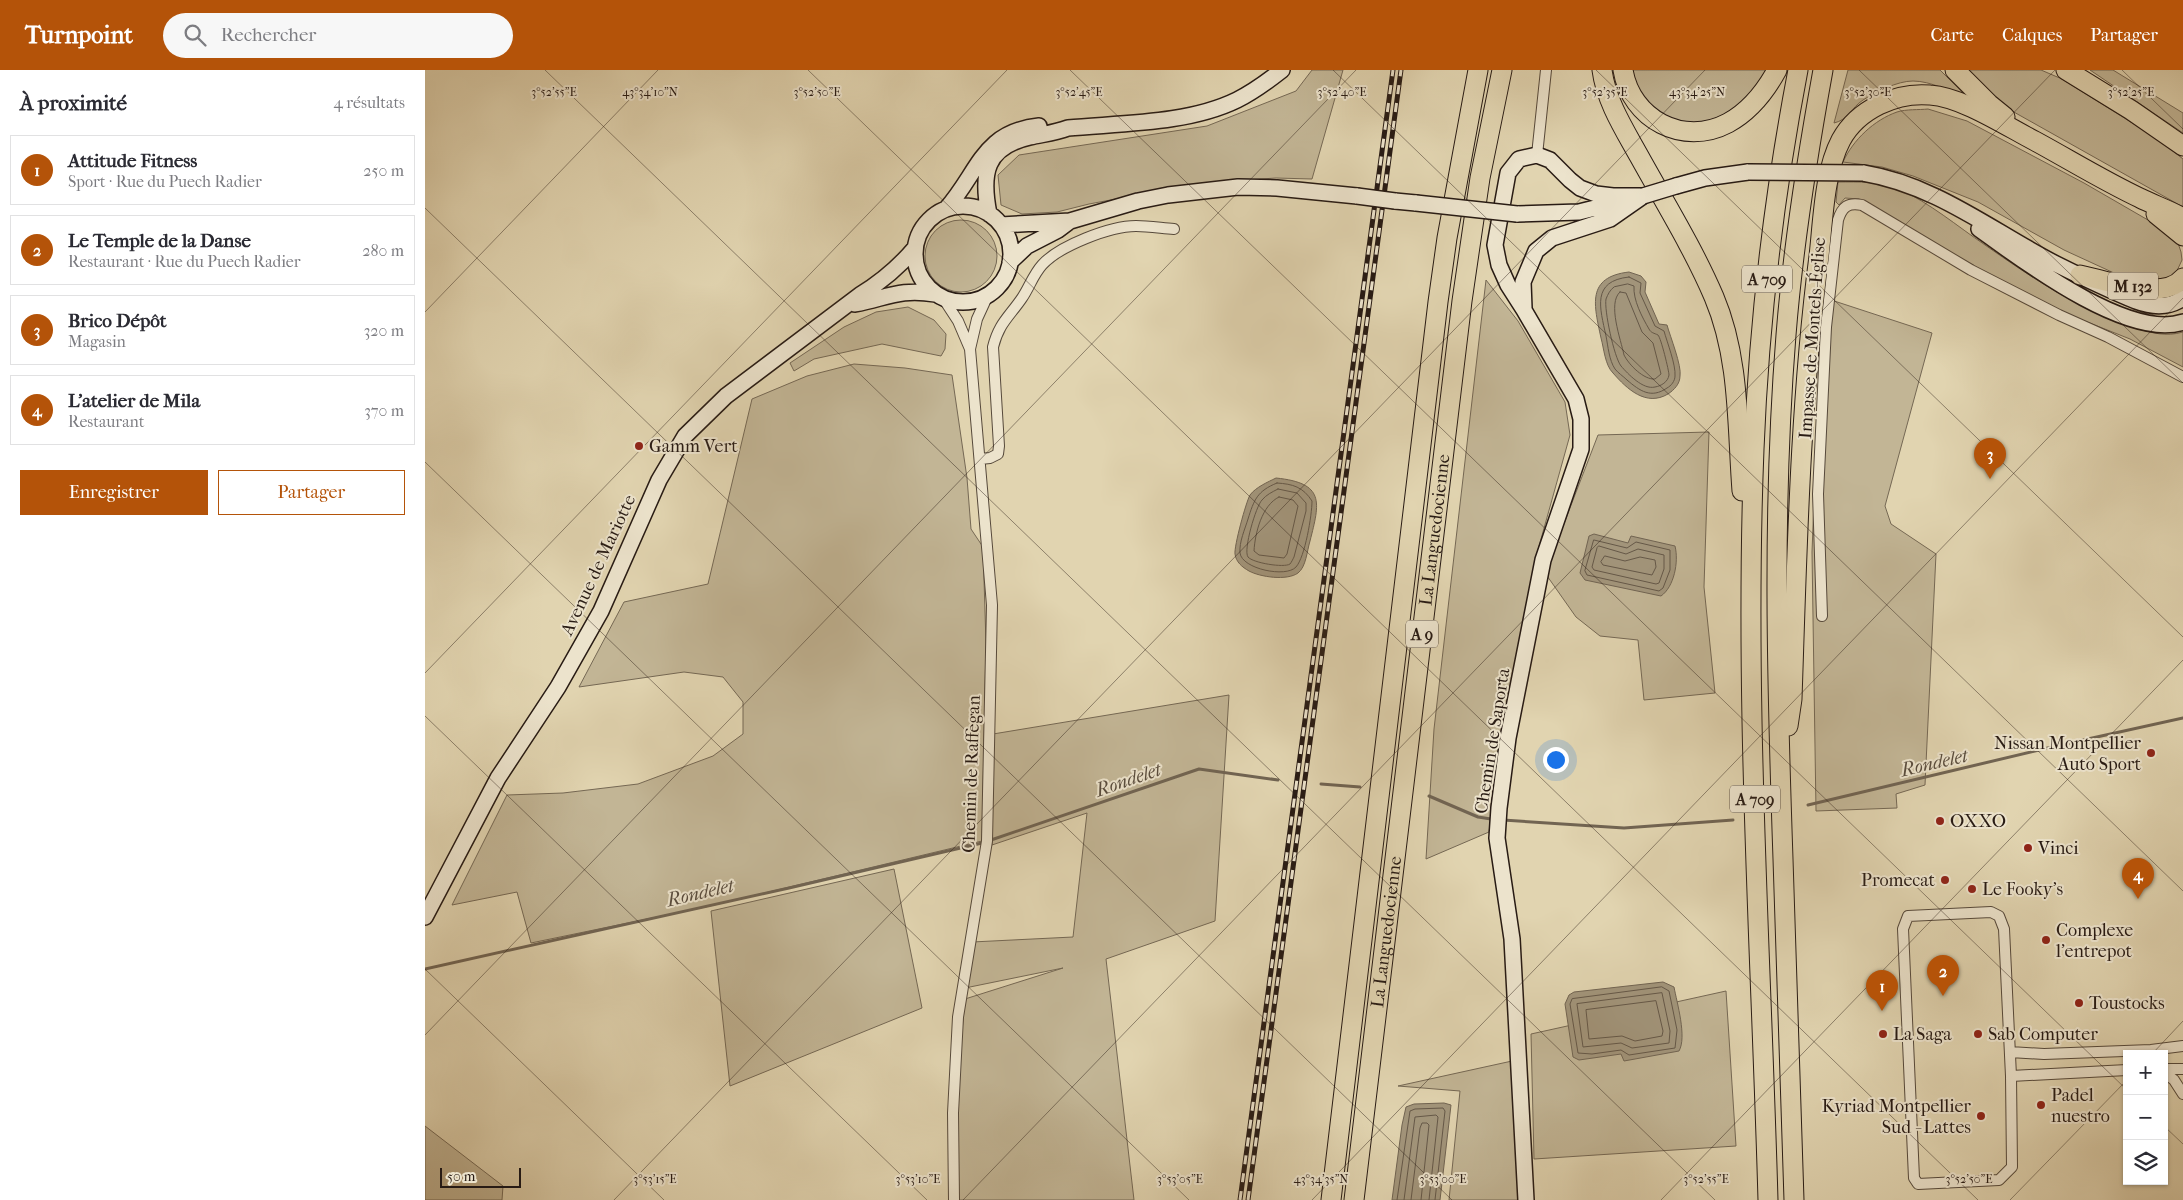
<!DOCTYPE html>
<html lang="fr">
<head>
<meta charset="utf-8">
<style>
	:root { --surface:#fff; --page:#f7f7f7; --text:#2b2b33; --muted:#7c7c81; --line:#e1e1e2; --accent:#b45309 }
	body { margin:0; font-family:"IM FELL French Canon",serif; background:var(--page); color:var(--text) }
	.controls { position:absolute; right:15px; bottom:15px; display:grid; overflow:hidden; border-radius:0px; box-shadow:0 1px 4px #0004 }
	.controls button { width:45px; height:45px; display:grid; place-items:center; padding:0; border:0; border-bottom:1px solid var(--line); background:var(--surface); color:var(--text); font:25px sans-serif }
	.scale { position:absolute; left:15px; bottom:12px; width:81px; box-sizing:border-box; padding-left:5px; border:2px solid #281b14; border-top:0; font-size:14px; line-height:18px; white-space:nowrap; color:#281b14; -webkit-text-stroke:4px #ece3cc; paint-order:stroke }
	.you { position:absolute; left:1130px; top:689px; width:18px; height:18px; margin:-12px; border:4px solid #fff; border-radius:50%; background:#1a73e8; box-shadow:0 0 0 8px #1a73e833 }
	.badge { display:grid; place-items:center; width:32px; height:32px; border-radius:50%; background:var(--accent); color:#fff; font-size:16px; font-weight:700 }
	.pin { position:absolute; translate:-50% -41px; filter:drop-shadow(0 1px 2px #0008) }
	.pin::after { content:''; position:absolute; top:26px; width:18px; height:15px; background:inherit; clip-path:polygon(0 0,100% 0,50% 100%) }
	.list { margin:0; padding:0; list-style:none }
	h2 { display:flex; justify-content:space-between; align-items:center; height:65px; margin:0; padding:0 20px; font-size:21px }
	h2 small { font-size:16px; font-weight:400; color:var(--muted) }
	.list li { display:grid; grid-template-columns:32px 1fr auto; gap:15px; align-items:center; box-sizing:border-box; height:70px; margin:0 10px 10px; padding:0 10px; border:1px solid var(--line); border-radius:0px }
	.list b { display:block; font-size:19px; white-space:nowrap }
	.list p { margin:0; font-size:16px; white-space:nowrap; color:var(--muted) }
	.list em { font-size:16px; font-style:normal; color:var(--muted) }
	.actions { display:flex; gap:10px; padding:15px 20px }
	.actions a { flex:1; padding:11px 0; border:1px solid var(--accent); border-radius:0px; text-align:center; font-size:18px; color:var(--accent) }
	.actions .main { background:var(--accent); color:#fff }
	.icon { flex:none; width:28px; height:28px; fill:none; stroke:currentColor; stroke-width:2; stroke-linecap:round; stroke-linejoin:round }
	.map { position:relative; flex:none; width:1758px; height:1130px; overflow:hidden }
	header { display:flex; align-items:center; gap:30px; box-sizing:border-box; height:70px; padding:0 25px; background:var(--accent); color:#fff }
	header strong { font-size:24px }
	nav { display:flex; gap:28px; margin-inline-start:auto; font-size:18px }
	.search { width:350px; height:45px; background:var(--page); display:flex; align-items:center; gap:12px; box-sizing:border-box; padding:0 18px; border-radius:28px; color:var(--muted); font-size:19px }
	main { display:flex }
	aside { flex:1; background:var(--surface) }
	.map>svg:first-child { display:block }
</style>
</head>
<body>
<header>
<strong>Turnpoint</strong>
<div class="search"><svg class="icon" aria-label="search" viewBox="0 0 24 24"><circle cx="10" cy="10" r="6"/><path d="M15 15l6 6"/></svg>Rechercher</div>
<nav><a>Carte</a><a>Calques</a><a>Partager</a></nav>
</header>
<main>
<aside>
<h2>À proximité<small>4 résultats</small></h2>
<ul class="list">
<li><span class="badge">1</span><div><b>Attitude Fitness</b><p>Sport · Rue du Puech Radier</p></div><em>250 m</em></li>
<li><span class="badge">2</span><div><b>Le Temple de la Danse</b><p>Restaurant · Rue du Puech Radier</p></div><em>280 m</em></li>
<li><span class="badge">3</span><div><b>Brico Dépôt</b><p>Magasin</p></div><em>320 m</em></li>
<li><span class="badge">4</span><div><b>L'atelier de Mila</b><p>Restaurant</p></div><em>370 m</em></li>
</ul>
<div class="actions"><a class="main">Enregistrer</a><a>Partager</a></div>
</aside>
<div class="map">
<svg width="1758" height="1130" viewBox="0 0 1758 1130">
	<rect width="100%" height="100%" fill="#e1d4b0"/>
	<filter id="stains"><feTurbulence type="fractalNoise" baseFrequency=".004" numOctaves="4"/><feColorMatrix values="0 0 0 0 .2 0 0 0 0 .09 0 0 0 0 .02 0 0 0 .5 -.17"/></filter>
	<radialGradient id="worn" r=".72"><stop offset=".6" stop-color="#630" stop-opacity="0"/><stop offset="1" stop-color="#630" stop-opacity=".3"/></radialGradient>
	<!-- green -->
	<path fill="#c2b595" stroke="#756854" d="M887,0h31l-31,109 -36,-1 -74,5 -113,21 -32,8 -35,2 -21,-9 -3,-30 21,-20 188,-29 89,-35z
		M1207,0h134c-16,31 -50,60 -87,51 -4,-1 -11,-2 -15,-4 -4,-2 -8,-7 -11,-11 -11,-9 -18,-22 -21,-36z
		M1423,0h92l28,28c-17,-6 -37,-17 -55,-17 -16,0 -37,11 -50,19 -12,8 -15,20 -29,23z
		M1541,0h75l21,9 96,60 25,20v48l-187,-105z
		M1665,0h23l70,43v20z
		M1503,39l39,12 117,62 83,48 11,12 3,9 1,8 -7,15 -6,4 -21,3 -34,-9 -50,-23 -86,-48 -65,-26 -31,-9 -39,-5c10,-22 31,-42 54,-50 9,-3 22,-2 31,-3z
		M1413,112c20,0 43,-1 61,7 31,14 58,37 86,56 46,32 96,66 150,83 17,5 31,9 48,4v35l-53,-28 -63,-25 -89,-44 -119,-71 -14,-1 -6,7 -3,-3z
		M500 186a36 36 0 1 1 72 0a36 36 0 1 1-72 0Z
		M1061,210l32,41 47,81 5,33 -34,122 -31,155 -16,120 -63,27 8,-130z
		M1397,227l110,36 -47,173 6,18 45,30 -11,231 -29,9 1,14 -81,3 -4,-259z
		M483,237l26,13 12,14 -1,15 -4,7 -59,-12 -68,15 -20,12 -4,-8 54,-36 32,-15z
		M429,294l51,4 47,7 15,103 4,51 12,18 3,97 -4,197 -272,65 -179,37 -14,-51 -65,13 55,-110 56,-2 75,-9 75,-28 30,-22v-32l-20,-25 -39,-5 -105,15 45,-85 84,-18 44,-185 55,-23z
		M1284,362l-5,155 11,106 -71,7 -6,-60 -38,-4 -24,-19 -31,-44 53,-138z
		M804,625l-14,226 -109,38 28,241h-179l-2,-72 12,-129 98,-31 -98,20 7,-46 101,-5 14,-124 -95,32 1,-111z
		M469,799l28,139 -192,78 -19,-175z
		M1301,921l10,155 -202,13 -3,-125z
		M1087,991l8,139h-71l11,-109 -62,-5z
		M0,1056l78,60 -1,14h-77z"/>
	<!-- water -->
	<path fill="#a2957b" stroke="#716452" d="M1204,202l12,4 5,6 -1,10 14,32 8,1c3,11 15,41 13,51 0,8 -6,14 -12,18 -22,13 -41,-5 -55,-21 -8,-8 -9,-24 -12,-35 -7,-33 -15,-61 28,-66z
		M851,408c49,5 44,24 34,63 -3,10 -4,26 -12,32 -11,8 -38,4 -49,-2 -7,-4 -13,-9 -14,-17 -1,-8 11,-52 15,-59 6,-8 18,-13 26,-17z
		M1169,464l34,9 3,-7 44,10c4,16 -1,41 -14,50l-76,-16 -5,-7 9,-37z
		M1238,912l11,5c3,16 13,50 5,64l-55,10 -3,-7 -42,6 -6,-3 -8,-53 4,-9 5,-3z
		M1019,1033l7,2 -11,95h-48l10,-75 4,-18 8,-3z"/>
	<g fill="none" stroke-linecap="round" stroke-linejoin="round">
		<!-- shore -->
		<path stroke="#655848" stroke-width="1" d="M1204,207l12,6 -1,10 15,33 9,5c3,11 12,34 11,45 0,5 -4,10 -8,12 -16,11 -27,3 -40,-8 -4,-4 -9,-7 -12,-11 -6,-9 -7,-23 -9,-33 -6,-28 -15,-55 23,-59z
			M1203,214l6,2c-1,14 8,31 15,43 2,4 5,4 9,6 3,3 11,36 11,40 -1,7 -8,11 -14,12 -12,3 -27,-13 -34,-21 -7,-9 -17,-56 -15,-67 2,-5 4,-9 8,-12z
			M1195,222l6,1 16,39 11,11 8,31 -6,5c-11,1 -26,-14 -31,-24 -3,-15 -17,-52 -4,-63z
			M852,413c16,1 26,4 35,18 0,14 -7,56 -16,66 -10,11 -54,2 -56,-14 -1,-11 5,-24 8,-34 6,-19 9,-28 29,-36z
			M853,419l19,4 9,10v8l-12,46c-1,2 -3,6 -4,7 -6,4 -37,-1 -42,-7 -5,-7 8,-51 14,-57 4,-5 10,-8 16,-11z
			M854,427l14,3 5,6 -11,48 -3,4 -25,-3 -5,-4c1,-18 8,-46 25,-54z
			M1169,470l33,8 9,-6 34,8v20l-7,18 -4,3 -72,-16 -2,-4z
			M1174,476l27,8 12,-5 26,6v14l-5,14 -3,1 -62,-14 -2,-3 5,-19z
			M1180,486l20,5 15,-4 15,3 1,7 -4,8 -49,-10 -2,-3z
			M1237,917l7,4 8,39 -2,18 -46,7 -8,-5 -29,4 -14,-1 -8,-49 2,-5z
			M1237,923l8,38 -1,12 -37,5 -11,-5 -38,4 -6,-43z
			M1231,931l7,30 -1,5 -27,5 -13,-5 -33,3 -3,-29z
			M972,1130l13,-89 5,-2 28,-1 2,3 -10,89
			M979,1130l11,-83 21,-2 2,2 -9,83
			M986,1130l9,-72 2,-5h5l2,2 -8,75"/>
		<!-- stream -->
		<path stroke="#716452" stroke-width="3" d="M896,714l39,3
			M1004,726l49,21 13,2
			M1383,735l248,-59 127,-28
			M1078,750l121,8 109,-8
			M566,770l208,-71 79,11
			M0,899l364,-81 193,-45"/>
		<!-- street casing -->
		<g stroke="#56493b" stroke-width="12">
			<path id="street" d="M1112,85l9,-85
				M518,228l15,23 12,28 22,256 -5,236 -29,176 -5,96 1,87
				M545,279l7,-30 11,-24
				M555,389l10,-1 8,-4 1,-8 -6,-99c6,-24 16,-30 29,-49 7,-10 11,-23 20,-33 17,-19 68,-39 94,-39 12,0 25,2 38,3
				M1397,546l-4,-122 8,-167 12,-107c4,-13 10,-18 24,-15l109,65 88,45 49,22 75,40
				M1566,842l8,4 5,13 7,147 1,91 -13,13 -81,4 -4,-6 -11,-249 5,-13z
				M1585,982l34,2 107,-4 32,-4
				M1739,999h19
				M1739,1002l10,8 9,14
				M1586,1006l116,-6"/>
		</g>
		<!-- secondary casing -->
		<g stroke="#281b14" stroke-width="18">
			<path id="secondary" d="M1438,103c73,12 129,58 193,91 26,13 53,26 80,37 16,6 33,7 47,-3
				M1251,116l29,-8 43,-6
				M970,131l21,2
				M490 184a48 48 0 1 1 96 0a48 48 0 1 1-96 0Z
				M521,139c33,-37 36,-77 93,-83
				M564,144c-8,-40 -4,-67 41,-77 13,-3 25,-4 38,-9 54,-5 120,-4 169,-28 16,-8 31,-19 45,-30
				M1092,144l62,-2 48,-12
				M576,155l69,-4 68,-20 30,-6 70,-8 39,1 80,8
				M1554,159c43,31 150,112 204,93
				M585,192l17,-16 31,-16 12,-9
				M430,234c32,-6 45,-16 80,-10
				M1099,238l-1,-26 13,-31 16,-13 58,-19 33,-23
				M0,847l73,-139 60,-91 43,-76 58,-131 26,-44 41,-40 134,-101c21,-13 38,-27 54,-46
				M1101,1130l-14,-261 -15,-101 2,-30 9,-70 35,-178 38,-111v-30l-5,-20 -52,-89 -16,-25 -9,-20 -4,-20 13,-72 11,-14 18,-4 13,5 20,20 10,8 16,6 17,2h30"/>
		</g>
		<!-- highway casing -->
		<g stroke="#281b14" stroke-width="21">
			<g id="highway">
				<path d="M1177,0c4,31 22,59 37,86 26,47 54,92 75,141 26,61 23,129 28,194"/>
				<path d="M1198,0c8,49 60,77 105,53 22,-12 37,-31 49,-53"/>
				<path d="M1530,0l34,34 16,13"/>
				<path d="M1641,0l65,40 52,36"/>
				<path d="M1731,144l27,22"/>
				<path d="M1655,205c26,5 84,27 103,3"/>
				<path d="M1363,656l4,-27c5,-147 8,-296 27,-443 4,-35 5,-84 22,-116 17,-31 55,-48 89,-45 32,2 76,31 105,46 35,19 69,40 105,57 14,7 29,12 43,20"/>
				<path d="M906,1130l107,-898 9,-64 31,-168"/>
				<path id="s1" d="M929,1130l108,-899 18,-123 22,-108"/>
				<path d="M1343,1130c-7,-250 -24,-501 -14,-751 5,-127 20,-254 44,-379"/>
				<path d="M1369,1130c-4,-114 -7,-228 -11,-341 -6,-175 -11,-350 3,-524 7,-89 21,-177 37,-265"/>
			</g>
		</g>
		<!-- street -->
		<use href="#street" stroke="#ece3cc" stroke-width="10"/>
		<!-- secondary -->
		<use href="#secondary" stroke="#ece3cc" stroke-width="15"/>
		<!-- highway -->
		<use href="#highway" stroke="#e1d4b0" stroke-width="19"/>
		<!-- rail casing -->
		<g stroke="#281b14" stroke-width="5">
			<path id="rail" d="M815,1130l153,-1130
				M823,1130l153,-1130"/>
		</g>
		<!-- rail -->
		<use href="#rail" stroke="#ece3cc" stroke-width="3" stroke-dasharray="9" stroke-linecap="butt"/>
		<!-- secondary-bridge casing -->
		<g stroke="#281b14" stroke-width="18" stroke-linecap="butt">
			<path id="secondary-bridge" d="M1323,102l115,1
				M932,126l38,5
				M1218,126l33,-10
				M991,133l101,11"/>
		</g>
		<!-- secondary-bridge -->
		<use href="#secondary-bridge" stroke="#ece3cc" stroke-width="15"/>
	</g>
	<!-- ticks -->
	<path fill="none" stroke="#281b14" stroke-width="1" stroke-opacity="0.45" d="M120,0l1170,1130M383,0l1170,1130M645,0l1057,1020M908,0l850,821M1171,0l587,567M1434,0l324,313M1697,0l61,59M0,138l1027,992M0,242l233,-242M0,392l764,738M0,603l582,-603M0,646l502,484M0,899l239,231M0,965l931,-965M1727,984l31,-33M1739,1056l19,18M189,1130l1091,-1130M538,1130l1092,-1130M887,1130l871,-902M1236,1130l522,-540M1585,1130l117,-120"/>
	<!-- markers -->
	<g fill="#8f2418" stroke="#ece3cc" stroke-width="2">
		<circle cx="214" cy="376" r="5"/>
		<circle cx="1726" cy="683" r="5"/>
		<circle cx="1515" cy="751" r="5"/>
		<circle cx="1603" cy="778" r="5"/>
		<circle cx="1520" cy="810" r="5"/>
		<circle cx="1547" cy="819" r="5"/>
		<circle cx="1621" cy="870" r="5"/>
		<circle cx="1654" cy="933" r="5"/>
		<circle cx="1458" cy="964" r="5"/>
		<circle cx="1553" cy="964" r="5"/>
		<circle cx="1616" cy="1035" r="5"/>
		<circle cx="1556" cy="1046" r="5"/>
	</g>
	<g text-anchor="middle" stroke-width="4" stroke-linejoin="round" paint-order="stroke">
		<!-- shield labels -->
		<g fill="#ece3cc" stroke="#63574b" stroke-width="1">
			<rect x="1317" y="195.5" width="50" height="27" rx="4"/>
			<rect x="1683" y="202.5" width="50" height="27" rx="4"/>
			<rect x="981" y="550.5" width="32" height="27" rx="4"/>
			<rect x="1305" y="715.5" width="50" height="27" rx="4"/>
		</g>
		<g font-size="16" font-weight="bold" fill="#281b14">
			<text x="1342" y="215">A 709</text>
			<text x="1708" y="222">M 132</text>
			<text x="997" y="570">A 9</text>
			<text x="1330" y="735">A 709</text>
		</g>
		<!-- street labels -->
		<g font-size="18" fill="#281b14" stroke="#ece3cc">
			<text transform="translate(1387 268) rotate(-86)" y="6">Impasse de Montels-Église</text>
			<text dy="6" stroke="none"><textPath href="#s1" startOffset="675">La Languedocienne</textPath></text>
			<text transform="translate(173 495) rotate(-65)" y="6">Avenue de Mariotte</text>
			<text transform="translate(1067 671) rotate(-81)" y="6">Chemin de Saporta</text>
			<text transform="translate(546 704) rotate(-88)" y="6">Chemin de Raffegan</text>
			<text dy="6" stroke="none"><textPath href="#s1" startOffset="270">La Languedocienne</textPath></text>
		</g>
		<!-- poi labels -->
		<g font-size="18" fill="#281b14" stroke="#ece3cc" text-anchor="start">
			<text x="224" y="382">Gamm Vert</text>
			<text x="1716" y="679" text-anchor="end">Nissan Montpellier<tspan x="1716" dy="21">Auto Sport</tspan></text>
			<text x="1525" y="757">OXXO</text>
			<text x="1613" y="784">Vinci</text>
			<text x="1510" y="816" text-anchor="end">Promecat</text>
			<text x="1557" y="825">Le Fooky's</text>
			<text x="1631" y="866">Complexe<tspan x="1631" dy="21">l'entrepot</tspan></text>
			<text x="1664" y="939">Toustocks</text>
			<text x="1468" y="970">La Saga</text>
			<text x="1563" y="970">Sab Computer</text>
			<text x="1626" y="1031">Padel<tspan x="1626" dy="21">nuestro</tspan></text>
			<text x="1546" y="1042" text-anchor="end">Kyriad Montpellier<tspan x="1546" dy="21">Sud - Lattes</tspan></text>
		</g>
		<!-- water labels -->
		<g font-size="19" font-style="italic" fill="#594c3d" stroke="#ece3cc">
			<text transform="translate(1509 692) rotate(-13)" y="7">Rondelet</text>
			<text transform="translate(703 709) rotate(-19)" y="7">Rondelet</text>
			<text transform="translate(275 822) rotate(-13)" y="7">Rondelet</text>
		</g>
	</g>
	<g font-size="12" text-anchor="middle" fill="#281b14" stroke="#ece3cc" stroke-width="4" stroke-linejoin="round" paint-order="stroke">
		<text x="129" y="26">3°52'55"E</text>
		<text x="392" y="26">3°52'50"E</text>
		<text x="654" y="26">3°52'45"E</text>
		<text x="917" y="26">3°52'40"E</text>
		<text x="1180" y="26">3°52'35"E</text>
		<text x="1443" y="26">3°52'30"E</text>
		<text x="1706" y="26">3°52'25"E</text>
		<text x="225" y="26">43°34'10"N</text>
		<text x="1272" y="26">43°34'25"N</text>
		<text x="896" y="1113">43°34'35"N</text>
		<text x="230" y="1113">3°53'15"E</text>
		<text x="493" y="1113">3°53'10"E</text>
		<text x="755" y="1113">3°53'05"E</text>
		<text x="1018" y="1113">3°53'00"E</text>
		<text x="1281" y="1113">3°52'55"E</text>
		<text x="1544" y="1113">3°52'50"E</text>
	</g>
	<rect width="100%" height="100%" filter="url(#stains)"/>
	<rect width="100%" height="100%" fill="url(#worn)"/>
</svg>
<div class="controls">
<button>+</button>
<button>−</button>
<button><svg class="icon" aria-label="layers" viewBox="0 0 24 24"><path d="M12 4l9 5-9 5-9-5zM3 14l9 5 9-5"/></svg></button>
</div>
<div class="scale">50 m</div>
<div class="you"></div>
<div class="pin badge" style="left:1457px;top:941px">1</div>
<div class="pin badge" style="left:1518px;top:926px">2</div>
<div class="pin badge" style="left:1565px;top:409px">3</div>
<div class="pin badge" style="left:1713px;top:829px">4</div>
</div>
</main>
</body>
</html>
